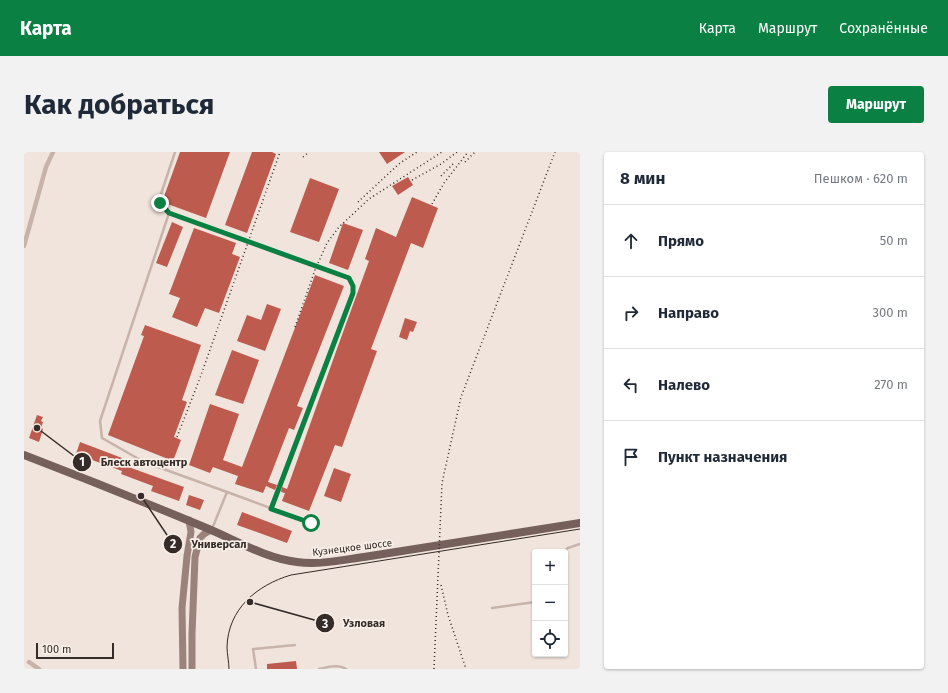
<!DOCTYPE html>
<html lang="ru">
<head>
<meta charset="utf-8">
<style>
	:root { --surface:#fff; --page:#f2f2f3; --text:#1f2937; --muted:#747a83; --line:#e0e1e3; --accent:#0b8043 }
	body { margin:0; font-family:"Fira Sans",sans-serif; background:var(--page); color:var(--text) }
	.controls { position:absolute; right:12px; bottom:12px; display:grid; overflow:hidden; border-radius:4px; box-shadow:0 1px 3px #0004 }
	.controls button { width:36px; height:36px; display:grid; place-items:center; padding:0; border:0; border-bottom:1px solid var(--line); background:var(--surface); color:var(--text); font:20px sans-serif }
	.scale { position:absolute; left:12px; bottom:10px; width:78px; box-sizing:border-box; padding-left:4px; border:2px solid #352b28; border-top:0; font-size:11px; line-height:14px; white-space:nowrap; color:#352b28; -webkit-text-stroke:3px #f8efe8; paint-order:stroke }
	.stop { position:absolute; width:12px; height:12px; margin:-9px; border:3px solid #0b8043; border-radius:50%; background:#fff }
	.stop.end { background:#0b8043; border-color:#fff; box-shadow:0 1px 4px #0008 }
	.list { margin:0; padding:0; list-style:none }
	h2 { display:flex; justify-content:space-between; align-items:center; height:52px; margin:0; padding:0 16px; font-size:17px }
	h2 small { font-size:13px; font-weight:400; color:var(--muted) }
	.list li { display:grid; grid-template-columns:26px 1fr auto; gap:12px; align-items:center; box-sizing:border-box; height:72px; padding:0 16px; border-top:1px solid var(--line) }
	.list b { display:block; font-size:15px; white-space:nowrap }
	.list em { font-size:13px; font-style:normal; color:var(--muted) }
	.icon { flex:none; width:22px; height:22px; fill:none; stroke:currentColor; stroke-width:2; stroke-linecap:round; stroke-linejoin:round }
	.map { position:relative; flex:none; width:556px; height:517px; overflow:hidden; border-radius:4px }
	header { display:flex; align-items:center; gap:24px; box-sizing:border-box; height:56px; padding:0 20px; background:var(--accent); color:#fff }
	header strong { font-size:19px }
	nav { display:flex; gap:22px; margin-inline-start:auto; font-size:14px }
	.intro { display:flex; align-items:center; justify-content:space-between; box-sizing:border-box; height:96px; padding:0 24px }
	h1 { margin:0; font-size:28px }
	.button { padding:10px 18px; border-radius:4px; background:var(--accent); color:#fff; font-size:14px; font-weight:700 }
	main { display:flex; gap:24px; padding:0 24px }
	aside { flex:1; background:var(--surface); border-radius:4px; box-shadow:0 1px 3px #0004 }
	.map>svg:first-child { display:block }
</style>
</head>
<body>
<header>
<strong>Карта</strong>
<nav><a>Карта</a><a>Маршрут</a><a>Сохранённые</a></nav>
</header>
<div class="intro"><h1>Как добраться</h1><a class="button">Маршрут</a></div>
<main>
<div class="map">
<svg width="556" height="517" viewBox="0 0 556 517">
	<rect width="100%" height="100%" fill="#f0e4dc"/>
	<!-- building -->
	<path fill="#bd5b4e" d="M156,0h50l-24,66 -44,-16z
		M228,0h20l4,2 -29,79 -22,-8z
		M355,0h26l-18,12z
		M384,25l5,8 -15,10 -6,-9z
		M286,26l29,11 -20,53 -29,-10z
		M388,45l26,11 -15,40 -12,-5 -40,106 6,2 -35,96 -7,-2 -26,66 -27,-10 3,-8 -4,-1 1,-5 5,2 51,-143 31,-85 -4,-2 11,-31 20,9z
		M148,70l11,5 -16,40 -11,-4z
		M319,71l20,7 -15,40 -19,-7z
		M170,76l42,15 -4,11 8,3 -21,56 -14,-5 -8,19 -25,-10 8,-19 -11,-4z
		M291,123l29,11 -47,120 6,2 -9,22 -5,-2 -21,54 9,3 -2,5 -9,-4 -3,7 -28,-9 3,-8 -25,-9 -3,6 -21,-8 21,-61 29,10 -16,46 19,7z
		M243,152l14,5 -16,42 -28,-10 10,-26 14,5z
		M381,166l12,4 -4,10 -3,-1 -3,9 -8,-3z
		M121,173l56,20 -19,55 5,2 -13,35 7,3 -8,21 -65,-26 36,-99 -3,-1z
		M208,198l27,10 -16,44 -28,-9z
		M13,263l6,2 -2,4 2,1 -2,6 2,1 -4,13 -10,-4z
		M56,290l42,16 -2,6 64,23 -5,14 -28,-10 2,-5 -32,-12 1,-3 -46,-17z
		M310,316l17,6 -10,28 -17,-6z
		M165,343l15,5 -4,10 -14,-5z
		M218,360l50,19 -5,12 -50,-18z
		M272,509l1,8h-30v-5z"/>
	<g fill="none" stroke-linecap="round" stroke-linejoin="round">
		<!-- lane -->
		<path stroke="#c7b3a9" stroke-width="2.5" d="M145,61l-10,-10v-3l16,-48
			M203,340l-83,-30 -42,-24 -2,-17 69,-208 180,65 4,8v7l-82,216
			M188,377l15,-37 84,31
			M539,400l5,-4 12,-4
			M468,456l43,-6
			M232,517l-3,-20 42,-4
			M295,517c8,-2 20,-5 27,0"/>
		<!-- street -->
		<path stroke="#c7b3a9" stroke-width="4.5" d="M0,94l22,-79 7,-15
			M5,510l10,7"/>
		<!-- secondary -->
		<path stroke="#9b827b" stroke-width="7" d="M159,517l-1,-61 5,-52 4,-24 -2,-12
			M168,517v-35l3,-77 5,-19 4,-4 7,-4"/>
		<!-- primary -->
		<path stroke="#76605b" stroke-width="8" d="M0,303c60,23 120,47 180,72 30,12 60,31 93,35 22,3 45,-2 67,-5l216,-34"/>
		<!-- tram -->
		<path stroke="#352b28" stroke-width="1" d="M205,517c0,-7 -2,-15 -2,-22 1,-38 30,-62 64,-72l289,-46"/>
		<!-- rail -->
		<path stroke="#352b28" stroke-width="1.5" stroke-dasharray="1 3" stroke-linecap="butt" d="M279,5l6,-5
			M441,10l10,-10
			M417,24l13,-13
			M388,28l29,-16 16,-12
			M334,50l42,-39 17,-11
			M408,52l12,-21 24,-31
			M271,175l20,-57 12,-27 12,-16 30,-28 73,-47
			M153,285l23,-59 80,-226
			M417,433l7,30 18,54
			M410,517l8,-186 19,-86 94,-245"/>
	</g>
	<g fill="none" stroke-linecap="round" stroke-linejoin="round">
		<!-- route -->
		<path stroke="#0b8043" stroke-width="5" d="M136,51l9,10 180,65 4,8v7l-82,216 40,14"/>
	</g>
	<g text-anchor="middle" stroke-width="3.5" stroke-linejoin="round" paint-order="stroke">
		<!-- street labels -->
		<g font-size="10" fill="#352b28" stroke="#f8efe8">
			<text transform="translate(328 395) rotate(-7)" y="4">Кузнецкое шоссе</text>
		</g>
	</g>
	<!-- callouts -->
	<path fill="none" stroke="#352b28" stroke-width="1.5" d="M13 276L58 310M117 344L149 392M226 450L301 471"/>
	<g fill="#352b28" stroke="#f8efe8" stroke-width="1.5">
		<circle cx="13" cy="276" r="4"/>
		<circle cx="117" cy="344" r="4"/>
		<circle cx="226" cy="450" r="4"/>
		<circle cx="58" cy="310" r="10"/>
		<circle cx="149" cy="392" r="10"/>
		<circle cx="301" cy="471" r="10"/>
	</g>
	<g font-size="12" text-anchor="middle" font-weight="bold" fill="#fff">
		<text x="58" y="314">1</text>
		<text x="149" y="396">2</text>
		<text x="301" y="476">3</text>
	</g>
	<g font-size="11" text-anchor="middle" font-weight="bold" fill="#352b28" stroke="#f8efe8" stroke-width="3.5" stroke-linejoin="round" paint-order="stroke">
		<text x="120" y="314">Блеск автоцентр</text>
		<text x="195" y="396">Универсал</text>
		<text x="340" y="475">Узловая</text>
	</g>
</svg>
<div class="controls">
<button>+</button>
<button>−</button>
<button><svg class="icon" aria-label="locate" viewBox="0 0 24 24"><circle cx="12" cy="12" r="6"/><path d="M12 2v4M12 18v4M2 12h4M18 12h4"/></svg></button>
</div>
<div class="scale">100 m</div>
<div class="stop" style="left:287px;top:371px"></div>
<div class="stop end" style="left:136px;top:51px"></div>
</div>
<aside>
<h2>8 мин<small>Пешком · 620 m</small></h2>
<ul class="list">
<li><svg class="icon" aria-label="ahead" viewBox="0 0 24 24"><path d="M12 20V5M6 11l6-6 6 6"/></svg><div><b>Прямо</b></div><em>50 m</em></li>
<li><svg class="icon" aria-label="right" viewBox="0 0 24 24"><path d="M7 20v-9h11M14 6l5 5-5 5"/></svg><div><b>Направо</b></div><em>300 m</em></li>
<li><svg class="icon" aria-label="left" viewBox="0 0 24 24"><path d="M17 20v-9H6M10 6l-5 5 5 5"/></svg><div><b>Налево</b></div><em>270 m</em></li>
<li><svg class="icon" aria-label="arrive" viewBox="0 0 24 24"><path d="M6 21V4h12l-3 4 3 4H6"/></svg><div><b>Пункт назначения</b></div></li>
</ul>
</aside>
</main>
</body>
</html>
